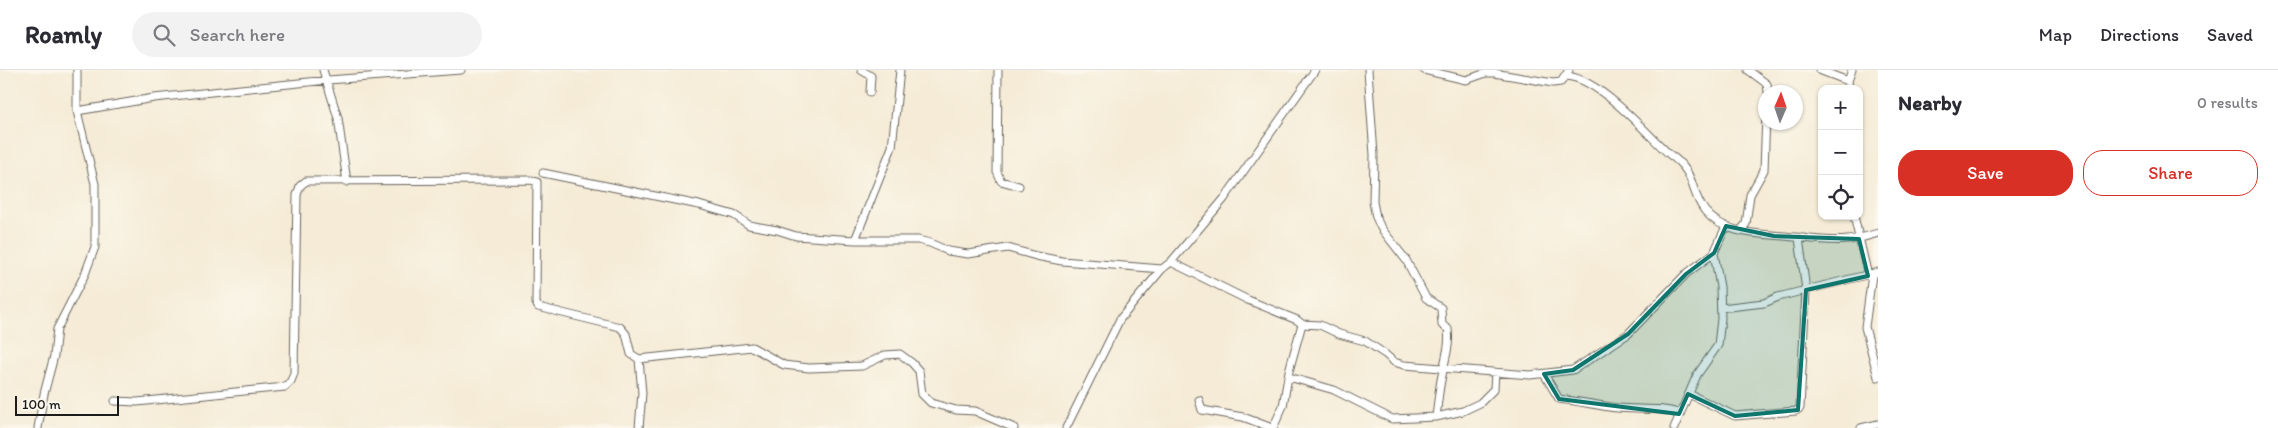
<!DOCTYPE html>
<html lang="en">
<head>
<meta charset="utf-8">
<style>
	:root { --surface:#fff; --page:#f2f2f3; --text:#2b2b33; --muted:#7c7c81; --line:#e1e1e2; --accent:#d93025 }
	body { margin:0; font-family:Itim,sans-serif; background:var(--page); color:var(--text) }
	.controls { position:absolute; right:15px; top:15px; display:grid; overflow:hidden; border-radius:10px; box-shadow:0 1px 4px #0004 }
	.controls button { width:45px; height:45px; display:grid; place-items:center; padding:0; border:0; border-bottom:1px solid var(--line); background:var(--surface); color:var(--text); font:25px sans-serif }
	.compass { position:absolute; left:1758px; top:15px; width:45px; height:45px; border-radius:50%; background:var(--surface); box-shadow:0 1px 4px #0004; rotate:2deg }
	.scale { position:absolute; left:15px; bottom:12px; width:104px; box-sizing:border-box; padding-left:5px; border:2px solid #1c1c1c; border-top:0; font-size:14px; line-height:18px; white-space:nowrap; color:#1c1c1c; -webkit-text-stroke:4px #fbf7ec; paint-order:stroke }
	.list { margin:0; padding:0; list-style:none }
	h2 { display:flex; justify-content:space-between; align-items:center; height:65px; margin:0; padding:0 20px; font-size:21px }
	h2 small { font-size:16px; font-weight:400; color:var(--muted) }
	.actions { display:flex; gap:10px; padding:15px 20px }
	.actions a { flex:1; padding:11px 0; border:1px solid var(--accent); border-radius:20px; text-align:center; font-size:18px; color:var(--accent) }
	.actions .main { background:var(--accent); color:#fff }
	.icon { flex:none; width:28px; height:28px; fill:none; stroke:currentColor; stroke-width:2; stroke-linecap:round; stroke-linejoin:round }
	.map { position:relative; flex:none; width:1878px; height:358px; overflow:hidden }
	header { display:flex; align-items:center; gap:30px; box-sizing:border-box; height:70px; padding:0 25px; background:var(--surface); border-bottom:1px solid var(--line) }
	header strong { font-size:24px }
	nav { display:flex; gap:28px; margin-inline-start:auto; font-size:18px }
	.search { width:350px; height:45px; background:var(--page); display:flex; align-items:center; gap:12px; box-sizing:border-box; padding:0 18px; border-radius:28px; color:var(--muted); font-size:19px }
	main { display:flex }
	aside { flex:1; background:var(--surface) }
	.map>svg:first-child { display:block }
</style>
</head>
<body>
<header>
<strong>Roamly</strong>
<div class="search"><svg class="icon" aria-label="search" viewBox="0 0 24 24"><circle cx="10" cy="10" r="6"/><path d="M15 15l6 6"/></svg>Search here</div>
<nav><a>Map</a><a>Directions</a><a>Saved</a></nav>
</header>
<main>
<div class="map">
<svg width="1878" height="358" viewBox="0 0 1878 358">
	<rect width="100%" height="100%" fill="#fbf7ec"/>
	<filter id="ink" filterUnits="userSpaceOnUse"><feTurbulence type="fractalNoise" baseFrequency=".02" numOctaves="2"/><feDisplacementMap in="SourceGraphic" scale="10" xChannelSelector="R" yChannelSelector="G"/><feConvolveMatrix kernelMatrix="1 2 1 2 8 2 1 2 1" color-interpolation-filters="sRGB"/></filter>
	<filter id="wash" filterUnits="userSpaceOnUse"><feTurbulence type="fractalNoise" baseFrequency=".0096" numOctaves="4" result="noise"/><feDisplacementMap in="SourceGraphic" scale="20" xChannelSelector="R" yChannelSelector="G"/><feGaussianBlur stdDeviation="1.12" result="paint"/><feColorMatrix in="noise" values="0 0 0 0 0 0 0 0 0 0 0 0 0 0 0 0 0 1.4 0 .05"/><feComposite in="paint" operator="in"/></filter>
	<g filter="url(#wash)">
		<rect width="100%" height="100%" fill="#f5ebd6"/>
	</g>
	<g filter="url(#ink)">
		<g fill="none" stroke-linecap="round" stroke-linejoin="round">
			<!-- minor casing -->
			<g stroke="#68645d" stroke-width="9">
				<path id="minor" d="M323,0l15,48 9,64
					M861,0l10,6 -1,16
					M998,0l-1,102 4,9 18,5
					M1368,0l6,85 -1,47 3,15 5,11 25,32 20,38 15,10 1,17 6,4c2,17 -2,25 -5,42 -4,15 -5,31 -7,46
					M1424,0l42,10 20,-7h8l59,10 8,-1 8,-12
					M1748,0l19,14 1,8
					M1819,0l29,11
					M1565,6c33,1 79,55 104,78 29,20 19,35 36,57 21,26 60,22 90,26 17,2 36,5 53,3 11,-1 20,-4 30,-7
					M1849,19l-1,-8 4,-11
					M77,41l77,-13 174,-18 133,-10
					M543,103l156,32 35,10 15,10 28,5 19,6 59,4h63l12,3 18,8 20,3 40,-6 28,8 26,5 100,8
					M1854,146l14,60
					M1740,161l6,-7 4,-29 14,-25 2,-55
					M855,170l37,-93 8,-77
					M1171,192l77,38 49,20 5,4 18,1 19,9 26,7 20,13 9,8 10,3 126,10 43,-5 55,-36 58,-60 28,-21 12,-27
					M1872,205l-7,52 13,50
					M1721,238l43,-5 14,-6 100,-25
					M639,289l3,34 -3,35
					M1544,304l15,25c20,2 39,7 59,9 17,2 49,-1 61,6
					M1289,307l45,13 58,29 44,-2 27,-6 17,-8 14,-14 1,-17
					M1689,324l46,22 61,-5 4,-3 6,-118 -7,-52
					M1199,330l3,10 41,7 29,11
					M115,331l22,1 148,-15 6,-6 3,-8 3,-178 3,-9 6,-5 225,-1 6,2 -1,121 2,4 82,20 6,7 5,20 8,5 113,-12 32,18 25,3 53,-2 23,-11 15,-1 12,9 7,8 3,23 9,9 25,7 19,1 39,17
					M38,358l6,-34 10,-38 3,-27 28,-55 10,-27v-63l-18,-73v-41
					M1066,358l54,-109 42,-50 9,-7 53,-63 91,-129
					M1273,358l10,-22 6,-35 13,-47
					M1674,358l23,-53 21,-30 3,-26 -1,-32 -6,-34
					M1861,358l17,-4"/>
			</g>
			<!-- minor -->
			<use href="#minor" stroke="#fff" stroke-width="7"/>
		</g>
	</g>
	<!-- marked area -->
	<path fill="#0f766e" fill-opacity="0.2" stroke="#0f766e" stroke-width="4" stroke-linejoin="round" d="M1726,156l48,10 85,3 9,37 -62,14 -8,120 -63,6 -47,-22 -9,20 -120,-15 -15,-25 29,-4 55,-36 58,-60 28,-21z"/>
</svg>
<div class="controls">
<button>+</button>
<button>−</button>
<button><svg class="icon" aria-label="locate" viewBox="0 0 24 24"><circle cx="12" cy="12" r="6"/><path d="M12 2v4M12 18v4M2 12h4M18 12h4"/></svg></button>
</div>
<svg class="compass" viewBox="-18 -18 36 36"><path d="M0-13l5 13h-10z" fill="#e53935"/><path d="M0 13l5-13h-10z" fill="#7c7c81"/></svg>
<div class="scale">100 m</div>
</div>
<aside>
<h2>Nearby<small>0 results</small></h2>
<ul class="list">
</ul>
<div class="actions"><a class="main">Save</a><a>Share</a></div>
</aside>
</main>
</body>
</html>
